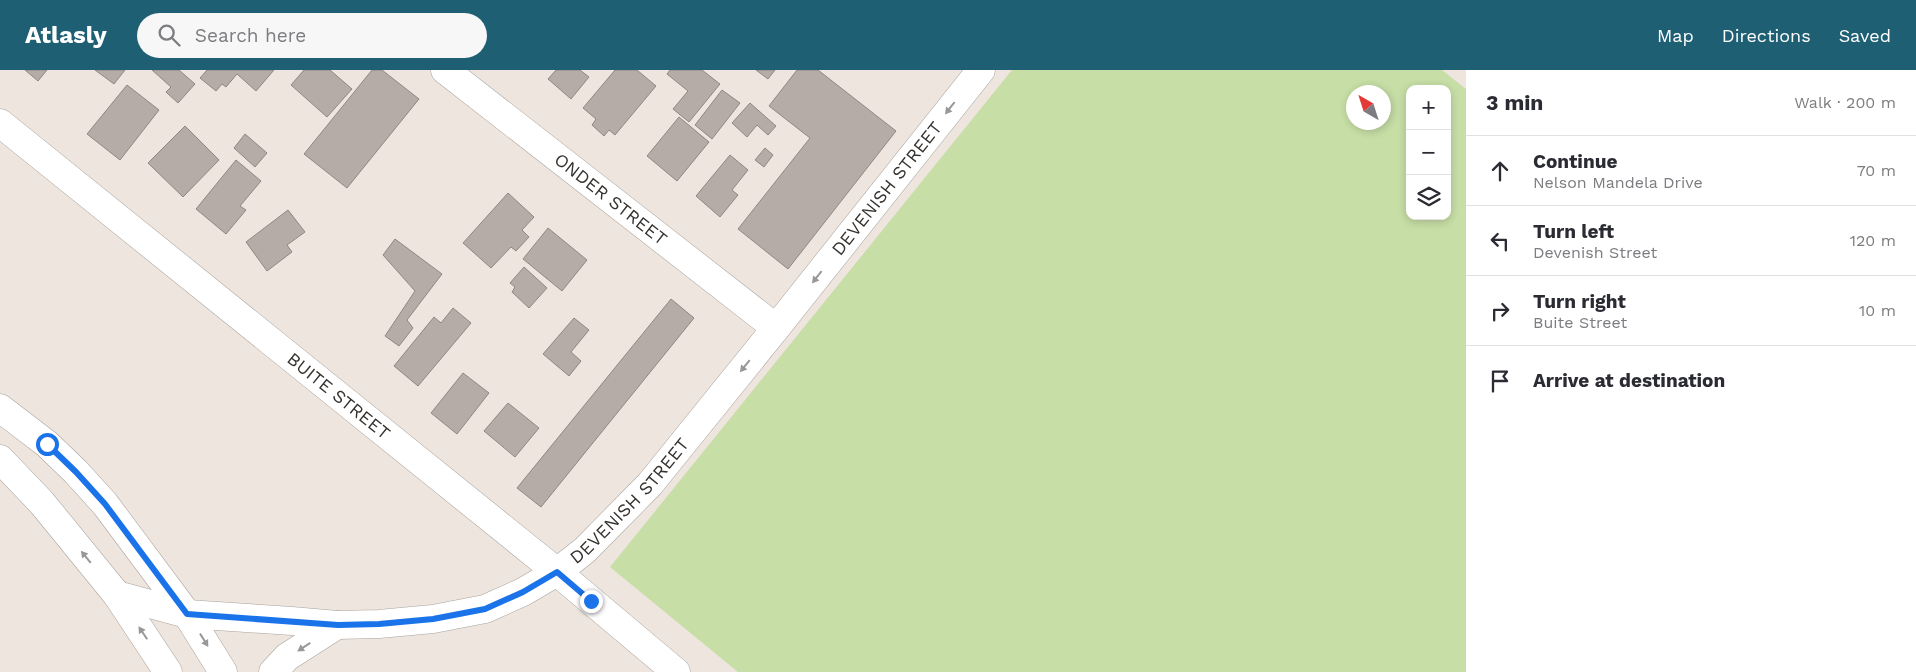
<!DOCTYPE html>
<html lang="en">
<head>
<meta charset="utf-8">
<style>
	:root { --surface:#fff; --page:#f7f7f7; --text:#2b2b33; --muted:#7c7c81; --line:#e1e1e2; --accent:#1e5f74 }
	body { margin:0; font-family:"Work Sans",sans-serif; background:var(--page); color:var(--text) }
	.controls { position:absolute; right:15px; top:15px; display:grid; overflow:hidden; border-radius:10px; box-shadow:0 2px 8px #0003 }
	.controls button { width:45px; height:45px; display:grid; place-items:center; padding:0; border:0; border-bottom:1px solid var(--line); background:var(--surface); color:var(--text); font:25px sans-serif }
	.compass { position:absolute; left:1346px; top:15px; width:45px; height:45px; border-radius:50%; background:var(--surface); box-shadow:0 2px 8px #0003; rotate:321deg }
	.stop { position:absolute; width:15px; height:15px; margin:-11px; border:4px solid #1a73e8; border-radius:50%; background:#fff }
	.stop.end { background:#1a73e8; border-color:#fff; box-shadow:0 1px 5px #0008 }
	.list { margin:0; padding:0; list-style:none }
	h2 { display:flex; justify-content:space-between; align-items:center; height:65px; margin:0; padding:0 20px; font-size:21px }
	h2 small { font-size:16px; font-weight:400; color:var(--muted) }
	.list li { display:grid; grid-template-columns:32px 1fr auto; gap:15px; align-items:center; box-sizing:border-box; height:70px; padding:0 20px; border-top:1px solid var(--line) }
	.list b { display:block; font-size:19px; white-space:nowrap }
	.list p { margin:0; font-size:16px; white-space:nowrap; color:var(--muted) }
	.list em { font-size:16px; font-style:normal; color:var(--muted) }
	.icon { flex:none; width:28px; height:28px; fill:none; stroke:currentColor; stroke-width:2; stroke-linecap:round; stroke-linejoin:round }
	.map { position:relative; flex:none; width:1466px; height:602px; overflow:hidden }
	header { display:flex; align-items:center; gap:30px; box-sizing:border-box; height:70px; padding:0 25px; background:var(--accent); color:#fff }
	header strong { font-size:24px }
	nav { display:flex; gap:28px; margin-inline-start:auto; font-size:18px }
	.search { width:350px; height:45px; background:var(--page); display:flex; align-items:center; gap:12px; box-sizing:border-box; padding:0 18px; border-radius:28px; color:var(--muted); font-size:19px }
	main { display:flex }
	aside { flex:1; background:var(--surface) }
	.map>svg:first-child { display:block }
</style>
</head>
<body>
<header>
<strong>Atlasly</strong>
<div class="search"><svg class="icon" aria-label="search" viewBox="0 0 24 24"><circle cx="10" cy="10" r="6"/><path d="M15 15l6 6"/></svg>Search here</div>
<nav><a>Map</a><a>Directions</a><a>Saved</a></nav>
</header>
<main>
<div class="map">
<svg width="1466" height="602" viewBox="0 0 1466 602">
	<rect width="100%" height="100%" fill="#ede5de"/>
	<!-- green -->
	<path fill="#c7dea6" fill-rule="evenodd" d="M1012,0h430l24,19v583h-728l-128,-105zM1410,19h37v127h-37zM1354,22h30v30h-30z"/>
	<!-- building -->
	<path fill="#b5aca8" stroke="#908783" d="M25,0h22l-9,11z
		M95,0h30l-11,14z
		M152,0h27l16,14 -17,19 -12,-11 5,-5z
		M207,0h67l-18,21 -19,-17 -11,13 -4,-3 -6,7 -16,-13z
		M304,0h26l22,19 -25,28 -36,-32z
		M372,0h10l37,29 -72,89 -43,-34z
		M556,0h24l9,7 -18,22 -23,-20z
		M615,0h22l19,16 -41,49 -6,-5 -5,6 -12,-11 4,-6 -13,-11z
		M670,0h32l18,14 -31,38 -16,-13 15,-18 -21,-17z
		M756,0h19l-7,9z
		M797,0h21l78,61 -108,138 -50,-40 72,-91 -41,-32z
		M127,15l32,25 -39,50 -33,-26z
		M722,20l18,13 -28,36 -17,-14z
		M750,33l26,23 -8,9 -11,-10 -10,12 -15,-14z
		M679,47l30,25 -32,39 -30,-25z
		M185,56l34,34 -36,37 -35,-34z
		M245,64l22,19 -12,14 -21,-19z
		M765,78l8,7 -9,12 -9,-7z
		M730,85l18,15 -16,20 6,5 -18,22 -24,-21z
		M236,90l25,21 -21,25 6,4 -20,24 -30,-25z
		M508,123l26,24 -12,13 7,7 -13,14 -5,-4 -20,21 -28,-25z
		M288,140l17,22 -18,13 5,7 -25,19 -21,-29z
		M548,158l39,32 -25,31 -39,-32z
		M395,169l47,35 -35,46 6,8 -14,18 -14,-10 30,-45 -32,-36z
		M524,197l23,21 -18,20 -17,-16 3,-5 -5,-4z
		M671,229l23,19 -153,189 -24,-19z
		M453,238l18,15 -53,63 -24,-20 40,-49 7,6z
		M574,248l15,12 -18,22 10,9 -12,15 -26,-22z
		M463,303l26,20 -32,41 -26,-21z
		M508,333l31,25 -24,29 -31,-26z"/>
	<g fill="none" stroke-linecap="round" stroke-linejoin="round">
		<!-- minor casing -->
		<g stroke="#aaa39d" stroke-width="29">
			<g id="minor">
				<path id="s1" d="M445,0l331,258"/>
				<path id="s2" d="M0,53l557,449 119,100"/>
			</g>
		</g>
		<!-- major casing -->
		<g stroke="#aaa39d" stroke-width="29">
			<g id="major">
				<path d="M0,338l47,36 29,28 29,32 82,110 36,58"/>
				<path d="M0,389l42,44 75,92 51,77"/>
				<path id="s3" d="M117,525l70,19 105,7 45,4 42,-1 54,-5 52,-10 38,-17 34,-20 28,-22 65,-66 126,-156 205,-258"/>
				<path d="M273,602l14,-15 50,-32"/>
			</g>
		</g>
		<!-- minor -->
		<use href="#minor" stroke="#fff" stroke-width="28"/>
		<!-- major -->
		<use href="#major" stroke="#fff" stroke-width="28"/>
	</g>
	<!-- one-way arrows -->
	<defs><path id="oneway-solid" d="M-6-.8H1V-3.2L6.5 0L1 3.2V.8H-6Z" transform="scale(1.25)"/></defs>
	<g fill="#9a9897">
		<use href="#oneway-solid" transform="translate(950 38) rotate(128)"/>
		<use href="#oneway-solid" transform="translate(817 207) rotate(128)"/>
		<use href="#oneway-solid" transform="translate(745 296) rotate(129)"/>
		<use href="#oneway-solid" transform="translate(86 487) rotate(-129)"/>
		<use href="#oneway-solid" transform="translate(143 563) rotate(-124)"/>
		<use href="#oneway-solid" transform="translate(204 570) rotate(58)"/>
		<use href="#oneway-solid" transform="translate(304 577) rotate(147)"/>
	</g>
	<g fill="none" stroke-linecap="round" stroke-linejoin="round">
		<!-- route -->
		<path stroke="#1a73e8" stroke-width="6" d="M47,374l29,28 29,32 82,110 151,11 41,-1 54,-5 52,-10 38,-17 34,-20 34,29"/>
	</g>
	<g text-anchor="middle" stroke-width="4" stroke-linejoin="round" paint-order="stroke">
		<!-- street labels -->
		<g font-size="18" fill="#35322f" stroke="#faf3ec">
			<text dy="6" stroke="none"><textPath href="#s3" startOffset="960">DEVENISH STREET</textPath></text>
			<text dy="6" stroke="none"><textPath href="#s1" startOffset="210">ONDER STREET</textPath></text>
			<text dy="6" stroke="none"><textPath href="#s2" startOffset="435">BUITE STREET</textPath></text>
			<text dy="6" stroke="none"><textPath href="#s3" startOffset="555">DEVENISH STREET</textPath></text>
		</g>
	</g>
</svg>
<div class="controls">
<button>+</button>
<button>−</button>
<button><svg class="icon" aria-label="layers" viewBox="0 0 24 24"><path d="M12 4l9 5-9 5-9-5zM3 14l9 5 9-5"/></svg></button>
</div>
<svg class="compass" viewBox="-18 -18 36 36"><path d="M0-13l5 13h-10z" fill="#e53935"/><path d="M0 13l5-13h-10z" fill="#7c7c81"/></svg>
<div class="stop" style="left:47px;top:374px"></div>
<div class="stop end" style="left:591px;top:531px"></div>
</div>
<aside>
<h2>3 min<small>Walk · 200 m</small></h2>
<ul class="list">
<li><svg class="icon" aria-label="ahead" viewBox="0 0 24 24"><path d="M12 20V5M6 11l6-6 6 6"/></svg><div><b>Continue</b><p>Nelson Mandela Drive</p></div><em>70 m</em></li>
<li><svg class="icon" aria-label="left" viewBox="0 0 24 24"><path d="M17 20v-9H6M10 6l-5 5 5 5"/></svg><div><b>Turn left</b><p>Devenish Street</p></div><em>120 m</em></li>
<li><svg class="icon" aria-label="right" viewBox="0 0 24 24"><path d="M7 20v-9h11M14 6l5 5-5 5"/></svg><div><b>Turn right</b><p>Buite Street</p></div><em>10 m</em></li>
<li><svg class="icon" aria-label="arrive" viewBox="0 0 24 24"><path d="M6 21V4h12l-3 4 3 4H6"/></svg><div><b>Arrive at destination</b></div></li>
</ul>
</aside>
</main>
</body>
</html>
